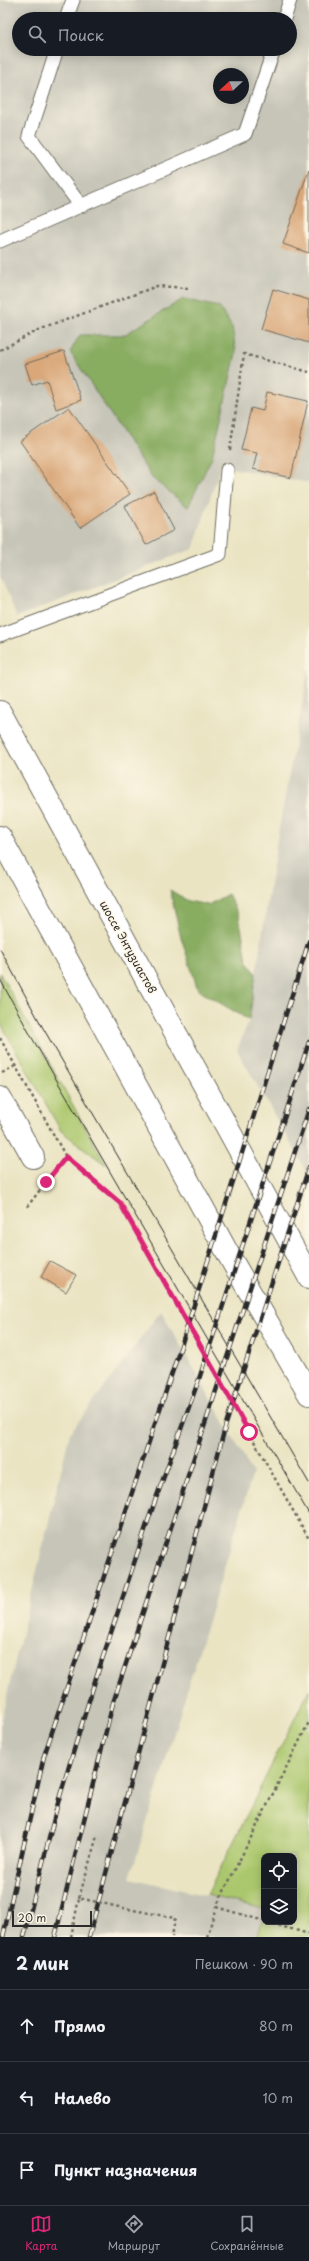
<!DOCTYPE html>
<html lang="ru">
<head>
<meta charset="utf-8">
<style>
	:root { --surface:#171b24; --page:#20242c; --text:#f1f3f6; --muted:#9ea1a6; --line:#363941; --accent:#db2777 }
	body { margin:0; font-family:"Playpen Sans",sans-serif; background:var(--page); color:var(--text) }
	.controls { position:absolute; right:12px; bottom:12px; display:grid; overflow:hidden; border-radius:8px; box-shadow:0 2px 10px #0003 }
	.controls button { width:36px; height:36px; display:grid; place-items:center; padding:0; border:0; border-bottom:1px solid var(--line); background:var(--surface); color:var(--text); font:20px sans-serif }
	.compass { position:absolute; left:213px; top:68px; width:36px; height:36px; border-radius:50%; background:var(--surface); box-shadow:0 2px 10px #0003; rotate:248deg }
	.scale { position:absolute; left:12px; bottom:10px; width:80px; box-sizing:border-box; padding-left:4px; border:2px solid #2b2b2b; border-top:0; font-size:11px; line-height:14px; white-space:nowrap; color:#2b2b2b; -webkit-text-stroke:3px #fcf5e5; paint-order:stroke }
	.stop { position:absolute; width:12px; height:12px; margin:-9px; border:3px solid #db2777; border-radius:50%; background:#fff }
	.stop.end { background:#db2777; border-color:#fff; box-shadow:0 1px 4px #0008 }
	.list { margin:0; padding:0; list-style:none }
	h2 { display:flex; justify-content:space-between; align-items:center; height:52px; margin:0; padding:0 16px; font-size:17px }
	h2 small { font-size:13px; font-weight:400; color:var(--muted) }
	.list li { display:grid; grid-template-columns:26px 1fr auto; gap:12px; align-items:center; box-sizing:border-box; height:72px; padding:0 16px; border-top:1px solid var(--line) }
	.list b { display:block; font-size:15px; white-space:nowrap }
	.list em { font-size:13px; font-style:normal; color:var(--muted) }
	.icon { flex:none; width:22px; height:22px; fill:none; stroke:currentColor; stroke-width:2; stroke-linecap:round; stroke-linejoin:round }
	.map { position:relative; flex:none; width:309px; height:1937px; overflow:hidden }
	.search { position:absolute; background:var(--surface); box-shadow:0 2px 10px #0003; left:12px; right:12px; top:12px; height:44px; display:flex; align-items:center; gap:10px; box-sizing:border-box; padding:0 14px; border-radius:22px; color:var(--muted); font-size:15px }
	.sheet { height:268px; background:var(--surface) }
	nav { display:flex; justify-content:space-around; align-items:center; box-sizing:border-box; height:56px; border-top:1px solid var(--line); background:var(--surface); font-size:11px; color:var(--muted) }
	nav a { display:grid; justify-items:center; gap:2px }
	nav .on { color:var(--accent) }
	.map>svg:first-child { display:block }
</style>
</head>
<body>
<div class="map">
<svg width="309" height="1937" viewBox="0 0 309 1937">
	<rect width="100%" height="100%" fill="#fcf5e5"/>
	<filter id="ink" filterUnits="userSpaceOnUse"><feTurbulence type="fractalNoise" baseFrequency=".025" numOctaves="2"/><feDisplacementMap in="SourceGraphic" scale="8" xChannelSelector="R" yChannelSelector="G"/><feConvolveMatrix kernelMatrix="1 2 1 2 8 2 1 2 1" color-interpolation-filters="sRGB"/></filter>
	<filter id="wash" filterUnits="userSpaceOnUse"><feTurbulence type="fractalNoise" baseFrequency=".012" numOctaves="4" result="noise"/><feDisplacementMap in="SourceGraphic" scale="16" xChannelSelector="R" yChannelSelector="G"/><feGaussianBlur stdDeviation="0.9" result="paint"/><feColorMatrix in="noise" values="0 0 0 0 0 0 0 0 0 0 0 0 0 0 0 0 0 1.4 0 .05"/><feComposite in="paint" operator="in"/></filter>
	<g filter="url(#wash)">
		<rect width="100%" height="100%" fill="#eae4c3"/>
		<!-- industrial -->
		<path fill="#c6c5b8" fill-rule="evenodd" d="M0,0h309v483l-88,-17 -28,83 -176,68 -17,-41zM19,19h271v30h-271zM219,74h24v24h-24z
			M309,668v507l-72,-125 12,-30 29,-186z
			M161,1311l92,162 -123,405 134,31v7l-7,21h-257v-213l70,-291z"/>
		<!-- green -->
		<path fill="#abc76d" stroke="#6b794c" d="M0,973l106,192 -45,-34 -61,-109z
			M309,1690v247h-52l7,-21v6h30v-66h-30v53l-57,-14z"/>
		<!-- forest -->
		<path fill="#88ac60" stroke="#5a6c46" d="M183,299l36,8 13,20 4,26 -24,104 -24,50 -36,-29 -82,-126 10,-17h44z
			M170,890l18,11 20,4 20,-11 11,22 8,44 9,14 -7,46 -51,-30 -18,-56z"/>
		<g id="blocks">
			<!-- building -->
			<path fill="#d9a779" d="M309,169v84l-26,-9z
				M273,289l36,11v43l-48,-14z
				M64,351l17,49 -25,9 -9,-29 -15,5 -7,-21z
				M267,392l41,9 -17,77 -38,-9 4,-16 -16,-3 10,-42 12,3z
				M69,407l61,87 -50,34 -60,-87z
				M154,491l20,39 -28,15 -21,-39z
				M50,1261l26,14 -10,17 -25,-15z"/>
		</g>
	</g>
	<g filter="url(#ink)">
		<use href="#blocks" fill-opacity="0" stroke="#6e6c60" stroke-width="1"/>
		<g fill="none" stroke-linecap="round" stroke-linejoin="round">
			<!-- lane casing -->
			<g stroke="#6e6c60" stroke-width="15">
				<path id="lane" d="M66,19l7,-19
					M284,19l6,-19
					M57,49l-28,87 52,70
					M0,241l245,-107 29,-85
					M0,635l220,-81 7,-84"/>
			</g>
			<!-- street casing -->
			<g stroke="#6e6c60" stroke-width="24">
				<path id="street" d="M0,1098l33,59"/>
			</g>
			<!-- primary casing -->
			<g stroke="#6e6c60" stroke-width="24">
				<path id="primary" d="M0,712l309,565
					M0,837l232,424 77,133"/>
			</g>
			<!-- path -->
			<path stroke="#6e6c60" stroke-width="2.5" stroke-dasharray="3 3" stroke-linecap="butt" d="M0,350l39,-20 118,-44 31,2
				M230,450l14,-96 65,18
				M0,1038l66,119 54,46 189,336
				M2,1073l13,-7
				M57,1168l9,-11
				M27,1207l23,-30
				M79,1898l18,-62
				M216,1907l48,14
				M128,1909l47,9 -3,19
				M267,1922l42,12
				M207,1937l9,-30 93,-185"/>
			<!-- lane -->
			<use href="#lane" stroke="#fff" stroke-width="13"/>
			<!-- street -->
			<use href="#street" stroke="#fff" stroke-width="22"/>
			<!-- primary -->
			<use href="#primary" stroke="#fff" stroke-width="22"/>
			<!-- tram -->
			<path stroke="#2b2b2b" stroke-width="1" d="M0,949l43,79 266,455
				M0,979l31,57 278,478"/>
			<!-- rail casing -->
			<g stroke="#2b2b2b" stroke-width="4.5">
				<path id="rail" d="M3,1937l41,-181 137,-410 128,-405
					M24,1937l35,-138 36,-118 54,-163 50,-139 110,-337
					M55,1937l58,-234 196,-594
					M89,1937l137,-513 83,-257"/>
			</g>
			<!-- rail -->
			<use href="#rail" stroke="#fcf5e5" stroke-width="3" stroke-dasharray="9" stroke-linecap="butt"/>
			<!-- path-bridge -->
			<path stroke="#6e6c60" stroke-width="2.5" stroke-dasharray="3 3" stroke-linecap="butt" d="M71,1937l8,-39 49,11"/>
		</g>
	</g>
	<g fill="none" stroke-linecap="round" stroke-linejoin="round" filter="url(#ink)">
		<!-- route -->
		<path stroke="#db2777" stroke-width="5" d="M46,1182l20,-25 54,46 129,229"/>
	</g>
	<g text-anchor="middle" stroke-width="3" stroke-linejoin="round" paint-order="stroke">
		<!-- street labels -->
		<g font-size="11" fill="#2b2b2b" stroke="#fcf5e5">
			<text transform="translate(128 947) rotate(61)" y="4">шоссе Энтузиастов</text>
		</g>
	</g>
</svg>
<div class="controls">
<button><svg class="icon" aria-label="locate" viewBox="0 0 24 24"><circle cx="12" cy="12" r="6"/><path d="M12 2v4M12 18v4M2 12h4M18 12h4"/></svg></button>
<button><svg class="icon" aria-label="layers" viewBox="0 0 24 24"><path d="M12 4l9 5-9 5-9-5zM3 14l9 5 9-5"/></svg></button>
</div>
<svg class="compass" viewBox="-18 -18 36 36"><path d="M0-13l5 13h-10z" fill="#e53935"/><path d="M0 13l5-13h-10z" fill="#9ea1a6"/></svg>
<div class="scale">20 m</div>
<div class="stop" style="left:249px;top:1432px"></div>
<div class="stop end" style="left:46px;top:1182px"></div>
<div class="search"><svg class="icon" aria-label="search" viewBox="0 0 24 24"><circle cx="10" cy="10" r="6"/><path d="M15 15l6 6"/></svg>Поиск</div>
</div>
<section class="sheet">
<h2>2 мин<small>Пешком · 90 m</small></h2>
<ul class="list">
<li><svg class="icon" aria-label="ahead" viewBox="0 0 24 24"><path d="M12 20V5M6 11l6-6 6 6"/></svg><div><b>Прямо</b></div><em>80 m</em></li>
<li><svg class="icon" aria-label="left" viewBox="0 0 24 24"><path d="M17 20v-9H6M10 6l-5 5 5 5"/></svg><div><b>Налево</b></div><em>10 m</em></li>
<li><svg class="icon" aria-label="arrive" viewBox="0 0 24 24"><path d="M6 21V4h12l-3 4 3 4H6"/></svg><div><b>Пункт назначения</b></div></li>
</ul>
</section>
<nav>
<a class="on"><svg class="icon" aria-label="map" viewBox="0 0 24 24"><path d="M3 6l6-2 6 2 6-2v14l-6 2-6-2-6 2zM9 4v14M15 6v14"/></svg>Карта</a>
<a><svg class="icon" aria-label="directions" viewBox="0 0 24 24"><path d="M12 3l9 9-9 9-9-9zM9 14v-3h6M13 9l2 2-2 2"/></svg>Маршрут</a>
<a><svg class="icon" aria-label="saved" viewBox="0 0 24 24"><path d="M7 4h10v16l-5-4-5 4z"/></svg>Сохранённые</a>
</nav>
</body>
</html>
